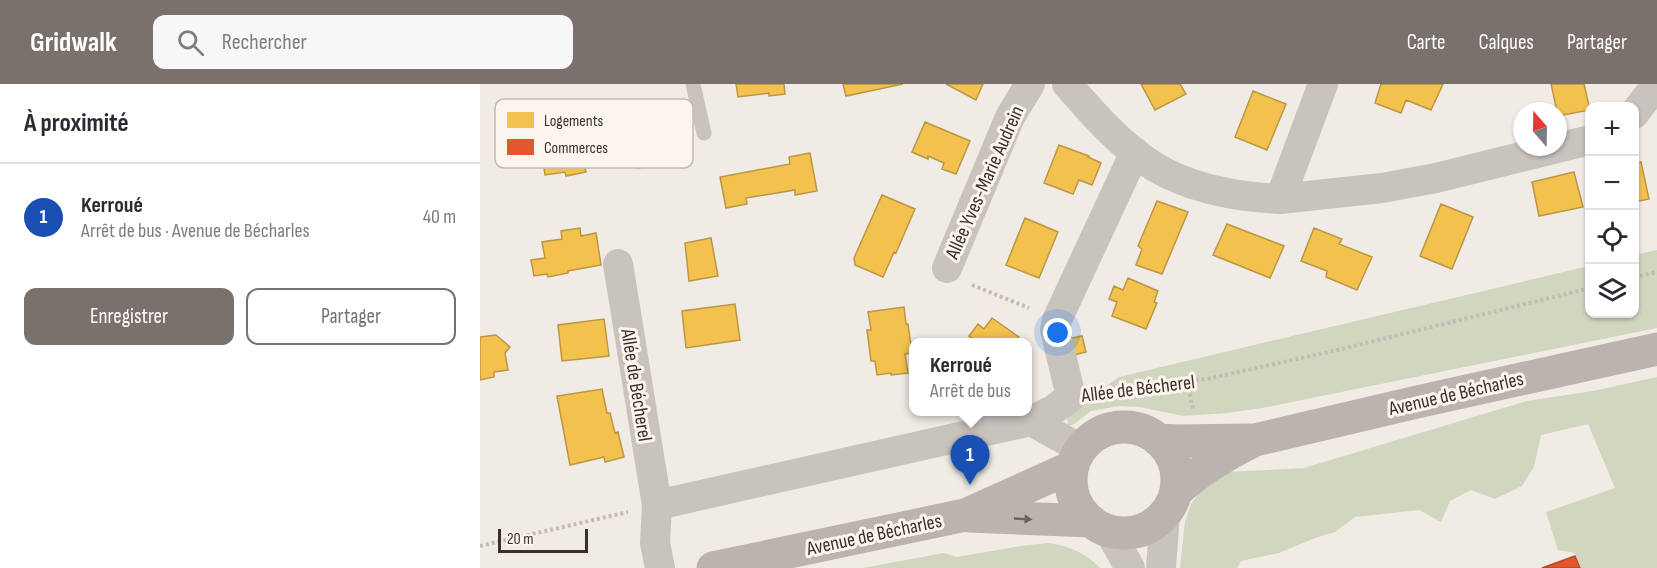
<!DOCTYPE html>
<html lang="fr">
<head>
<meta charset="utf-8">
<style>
	:root { --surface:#fff; --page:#f7f7f7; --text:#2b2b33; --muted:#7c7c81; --line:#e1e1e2; --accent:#7a716c }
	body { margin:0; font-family:"Sofia Sans Condensed",sans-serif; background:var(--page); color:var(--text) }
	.controls { position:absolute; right:18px; top:18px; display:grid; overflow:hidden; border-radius:12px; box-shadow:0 2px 4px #0004 }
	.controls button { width:54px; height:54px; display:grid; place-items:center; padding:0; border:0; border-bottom:2px solid var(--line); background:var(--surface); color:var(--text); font:30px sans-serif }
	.compass { position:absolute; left:1033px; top:18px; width:54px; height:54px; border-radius:50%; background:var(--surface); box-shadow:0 2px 4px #0004; rotate:340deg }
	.scale { position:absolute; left:18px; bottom:15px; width:90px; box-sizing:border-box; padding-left:6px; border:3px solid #3b302b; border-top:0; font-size:16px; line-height:21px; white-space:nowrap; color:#3b302b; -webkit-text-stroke:4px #fbf5ee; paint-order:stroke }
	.you { position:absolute; left:578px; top:249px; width:21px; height:21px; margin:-15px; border:4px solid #fff; border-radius:50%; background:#1a73e8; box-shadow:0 0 0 9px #1a73e833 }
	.badge { display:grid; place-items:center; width:39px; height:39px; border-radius:50%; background:var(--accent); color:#fff; font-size:20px; font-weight:700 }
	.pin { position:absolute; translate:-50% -50px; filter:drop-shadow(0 2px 3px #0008) }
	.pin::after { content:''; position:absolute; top:32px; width:21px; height:18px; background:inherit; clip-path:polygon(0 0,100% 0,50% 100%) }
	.popup { position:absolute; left:429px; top:254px; width:123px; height:78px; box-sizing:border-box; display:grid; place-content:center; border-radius:12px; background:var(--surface); filter:drop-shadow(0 2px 4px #0005); font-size:20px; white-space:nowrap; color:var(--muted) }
	.popup b { font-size:22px; color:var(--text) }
	.popup::after { content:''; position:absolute; left:50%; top:100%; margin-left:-12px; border:12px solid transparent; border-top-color:var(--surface) }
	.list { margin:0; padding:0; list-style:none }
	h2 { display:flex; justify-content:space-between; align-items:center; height:78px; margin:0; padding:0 24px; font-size:26px }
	h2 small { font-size:20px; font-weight:400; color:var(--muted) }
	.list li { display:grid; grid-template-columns:39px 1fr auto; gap:18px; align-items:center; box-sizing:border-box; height:108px; padding:0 24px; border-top:2px solid var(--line) }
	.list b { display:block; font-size:22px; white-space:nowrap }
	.list p { margin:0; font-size:20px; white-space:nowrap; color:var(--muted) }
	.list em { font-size:20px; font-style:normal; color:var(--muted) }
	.actions { display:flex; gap:12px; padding:18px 24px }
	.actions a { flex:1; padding:14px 0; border:2px solid var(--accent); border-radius:12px; text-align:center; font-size:21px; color:var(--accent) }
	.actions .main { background:var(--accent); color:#fff }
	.icon { flex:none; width:33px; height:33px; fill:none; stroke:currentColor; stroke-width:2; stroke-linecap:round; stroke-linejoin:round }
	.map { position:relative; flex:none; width:1177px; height:484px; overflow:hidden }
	header { display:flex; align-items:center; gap:36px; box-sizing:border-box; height:84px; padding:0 30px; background:var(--accent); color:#fff }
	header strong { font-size:28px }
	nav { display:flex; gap:33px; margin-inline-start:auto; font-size:21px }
	.search { width:420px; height:54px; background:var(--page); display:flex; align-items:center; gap:15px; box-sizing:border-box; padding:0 21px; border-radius:12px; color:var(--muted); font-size:22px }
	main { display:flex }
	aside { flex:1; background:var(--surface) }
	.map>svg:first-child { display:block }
</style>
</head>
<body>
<header>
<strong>Gridwalk</strong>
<div class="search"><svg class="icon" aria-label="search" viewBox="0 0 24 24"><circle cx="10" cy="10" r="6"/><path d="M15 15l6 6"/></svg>Rechercher</div>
<nav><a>Carte</a><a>Calques</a><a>Partager</a></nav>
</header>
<main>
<aside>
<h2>À proximité<small></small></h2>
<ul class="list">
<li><span class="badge" style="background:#1a4fb4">1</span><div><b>Kerroué</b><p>Arrêt de bus · Avenue de Bécharles</p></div><em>40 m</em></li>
</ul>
<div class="actions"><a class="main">Enregistrer</a><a>Partager</a></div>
</aside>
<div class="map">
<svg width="1177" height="484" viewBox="0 0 1177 484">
	<rect width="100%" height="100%" fill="#f0ebe5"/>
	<!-- green -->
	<path fill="#d1d6bf" d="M1177,166v78l-395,80 -35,5 -44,3 -43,-9 -21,-1 -28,5 -17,13 -6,2 -1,-12 52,-37 470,-111 1,48h44l1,-59z
		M1177,293v191h-76l-6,-15 -17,-3 -12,-38 69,-24 -27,-64 -47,11 -7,32 -12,19 -27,13 -24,-9 -21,11 -9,21 -22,-12 -64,7 -20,15 -20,6 -36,15 -38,8 -4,7h-57l5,-46 6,-18 12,-16 24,-16 77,-4 223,-67 66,-10z
		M568,459c21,3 38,10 52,25h-237l81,-15 13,4 64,-11z"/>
	<!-- homes -->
	<path fill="#f2c14e" stroke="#bb9644" stroke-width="1.5" d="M256,0h48l1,10 -16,2v-3l-31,4z
		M363,0h60l-57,12z
		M466,0h37l-7,16z
		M661,0h39l6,10 -31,16z
		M901,0h62l-12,26 -25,-10 -5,13 -26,-10z
		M1071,0h33l6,26 -32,6z
		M773,7l33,13 -19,46 -32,-13z
		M159,23l4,22 30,-4 5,32 -16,2 1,5 -25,4v-4l-16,1 -8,-54z
		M445,38l45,19 -14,33 -14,-5 2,-6 -16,-7v3l-16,-7z
		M99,52l1,2 14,-1 5,26 -15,2 2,7 -20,4 -1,-4 -20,3 -5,-32z
		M579,61l30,11 -1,1 13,6 -9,22 -13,-5 -6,14 -29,-11z
		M330,69l7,38 -22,4v-5l-49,8 1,6 -21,4 -6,-31 70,-13 -1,-7z
		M1161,78l8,37 -15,3v-38z
		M1094,88l9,35 -44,9 -7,-34z
		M402,111l33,14 -19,44 -2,-1 -11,25 -28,-12 -1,-7z
		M677,117l31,11 -26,62 -26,-9 6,-16 -4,-3z
		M961,120l32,13 -21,52 -32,-13z
		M545,134l33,14 -19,46 -33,-13z
		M747,140l57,22 -14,32 -57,-23z
		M100,144l1,8 15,-3 5,32 -33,6v2l-20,4 -1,-3 -13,2 -3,-16 14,-2 -3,-16 20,-3 -1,-8z
		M834,144l28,11 -3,5 33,13 -15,33 -31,-13 1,-6 -26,-10z
		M231,154l7,38 -29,5 -4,-38z
		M648,194l30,13 -4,11 3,1 -11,26 -34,-13 5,-14 -8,-3 5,-13 9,4z
		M255,220l5,36 -54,8 -4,-37z
		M424,223l2,17h2l4,29 -7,1 3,19 -17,2v-2l-14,2 -2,-14h-4l-4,-31h4l-3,-18z
		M512,234l27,19 -5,5h-39l1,-1 -7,-5 9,-12 6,5z
		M124,235l5,37 -47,5 -4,-36z
		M16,251l14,12 -5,6 3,17 -14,2v5l-14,3v-43z
		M602,252l4,16 -16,4 -3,-17z
		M122,305l5,24h3l5,20 3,-1 6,25 -19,5 -1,-5 -34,8 -13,-69z"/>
	<!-- shops -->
	<path fill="#e4572e" stroke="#b14b2d" stroke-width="1.5" d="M1095,472l5,12h-38z"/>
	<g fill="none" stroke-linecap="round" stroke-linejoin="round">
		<!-- path -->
		<path stroke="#c2bbb6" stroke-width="4" stroke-dasharray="3 3" stroke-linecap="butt" d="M1154,193l23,-5
			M492,201l57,23
			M708,298l5,29
			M620,305l107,-10 135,-30 248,-61
			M0,462l148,-34"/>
		<!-- service -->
		<path stroke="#c9c3be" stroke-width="15" d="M213,0l11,49"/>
		<!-- minor -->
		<path stroke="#c9c3be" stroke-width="30" d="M587,0c26,30 54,62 88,83 37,22 82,30 125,32l102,-11 54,-10 154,-38
			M1154,30l23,-30
			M800,115l43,-115
			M138,180l39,241 -2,38 5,25
			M467,184l63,-151 20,-33
			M551,337l50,28
			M177,421l374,-84 22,-11 18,-13 -16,-67 2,-10 78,-168
			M629,447l21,37
			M681,484l4,-55"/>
		<!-- secondary -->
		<path stroke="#bab3ae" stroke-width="33" d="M591 396a53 53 0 1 1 106 0a53 53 0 1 1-106 0Z
			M678,356l21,1 72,-1
			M696,408c23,-22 51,-38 79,-52l162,-38 240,-53
			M489,432l122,5
			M233,484l252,-53 107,-48"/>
	</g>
	<!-- one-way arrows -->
	<defs><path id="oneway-solid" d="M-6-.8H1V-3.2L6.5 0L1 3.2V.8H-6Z" transform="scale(1.5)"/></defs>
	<use fill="#6e645f" href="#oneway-solid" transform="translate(543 435) rotate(3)"/>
	<g text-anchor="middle" stroke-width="6" stroke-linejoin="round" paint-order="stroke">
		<!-- street labels -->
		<g font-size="20" fill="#3b302b" stroke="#fbf5ee">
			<text transform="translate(504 98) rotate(-66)" y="7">Allée Yves-Marie Audrein</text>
			<text transform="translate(157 301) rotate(81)" y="7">Allée de Bécherel</text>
			<text transform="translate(658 304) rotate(-7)" y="7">Allée de Bécherel</text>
			<text transform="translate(976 309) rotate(-13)" y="7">Avenue de Bécharles</text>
			<text transform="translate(394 450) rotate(-12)" y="7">Avenue de Bécharles</text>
		</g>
	</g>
	<!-- legend -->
	<rect x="15" y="15" width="198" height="69" rx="9" fill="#fbf5ee" stroke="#c1bab4" stroke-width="1.5"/>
	<rect x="27" y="28" width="27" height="16" fill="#f2c14e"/>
	<rect x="27" y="55" width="27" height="16" fill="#e4572e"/>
	<g font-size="16" fill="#3b302b">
		<text x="64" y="42">Logements</text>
		<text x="64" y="69">Commerces</text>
	</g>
</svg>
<div class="controls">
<button>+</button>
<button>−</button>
<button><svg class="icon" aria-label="locate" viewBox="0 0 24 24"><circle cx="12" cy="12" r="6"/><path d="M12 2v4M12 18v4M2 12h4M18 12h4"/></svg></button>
<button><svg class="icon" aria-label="layers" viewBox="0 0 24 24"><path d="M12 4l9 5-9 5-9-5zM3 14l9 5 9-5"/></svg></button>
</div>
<svg class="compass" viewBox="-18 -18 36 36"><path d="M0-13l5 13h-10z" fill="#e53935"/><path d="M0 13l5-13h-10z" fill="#7c7c81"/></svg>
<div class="scale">20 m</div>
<div class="you"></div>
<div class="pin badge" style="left:490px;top:401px;background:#1a4fb4">1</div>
<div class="popup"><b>Kerroué</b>Arrêt de bus</div>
</div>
</main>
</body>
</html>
